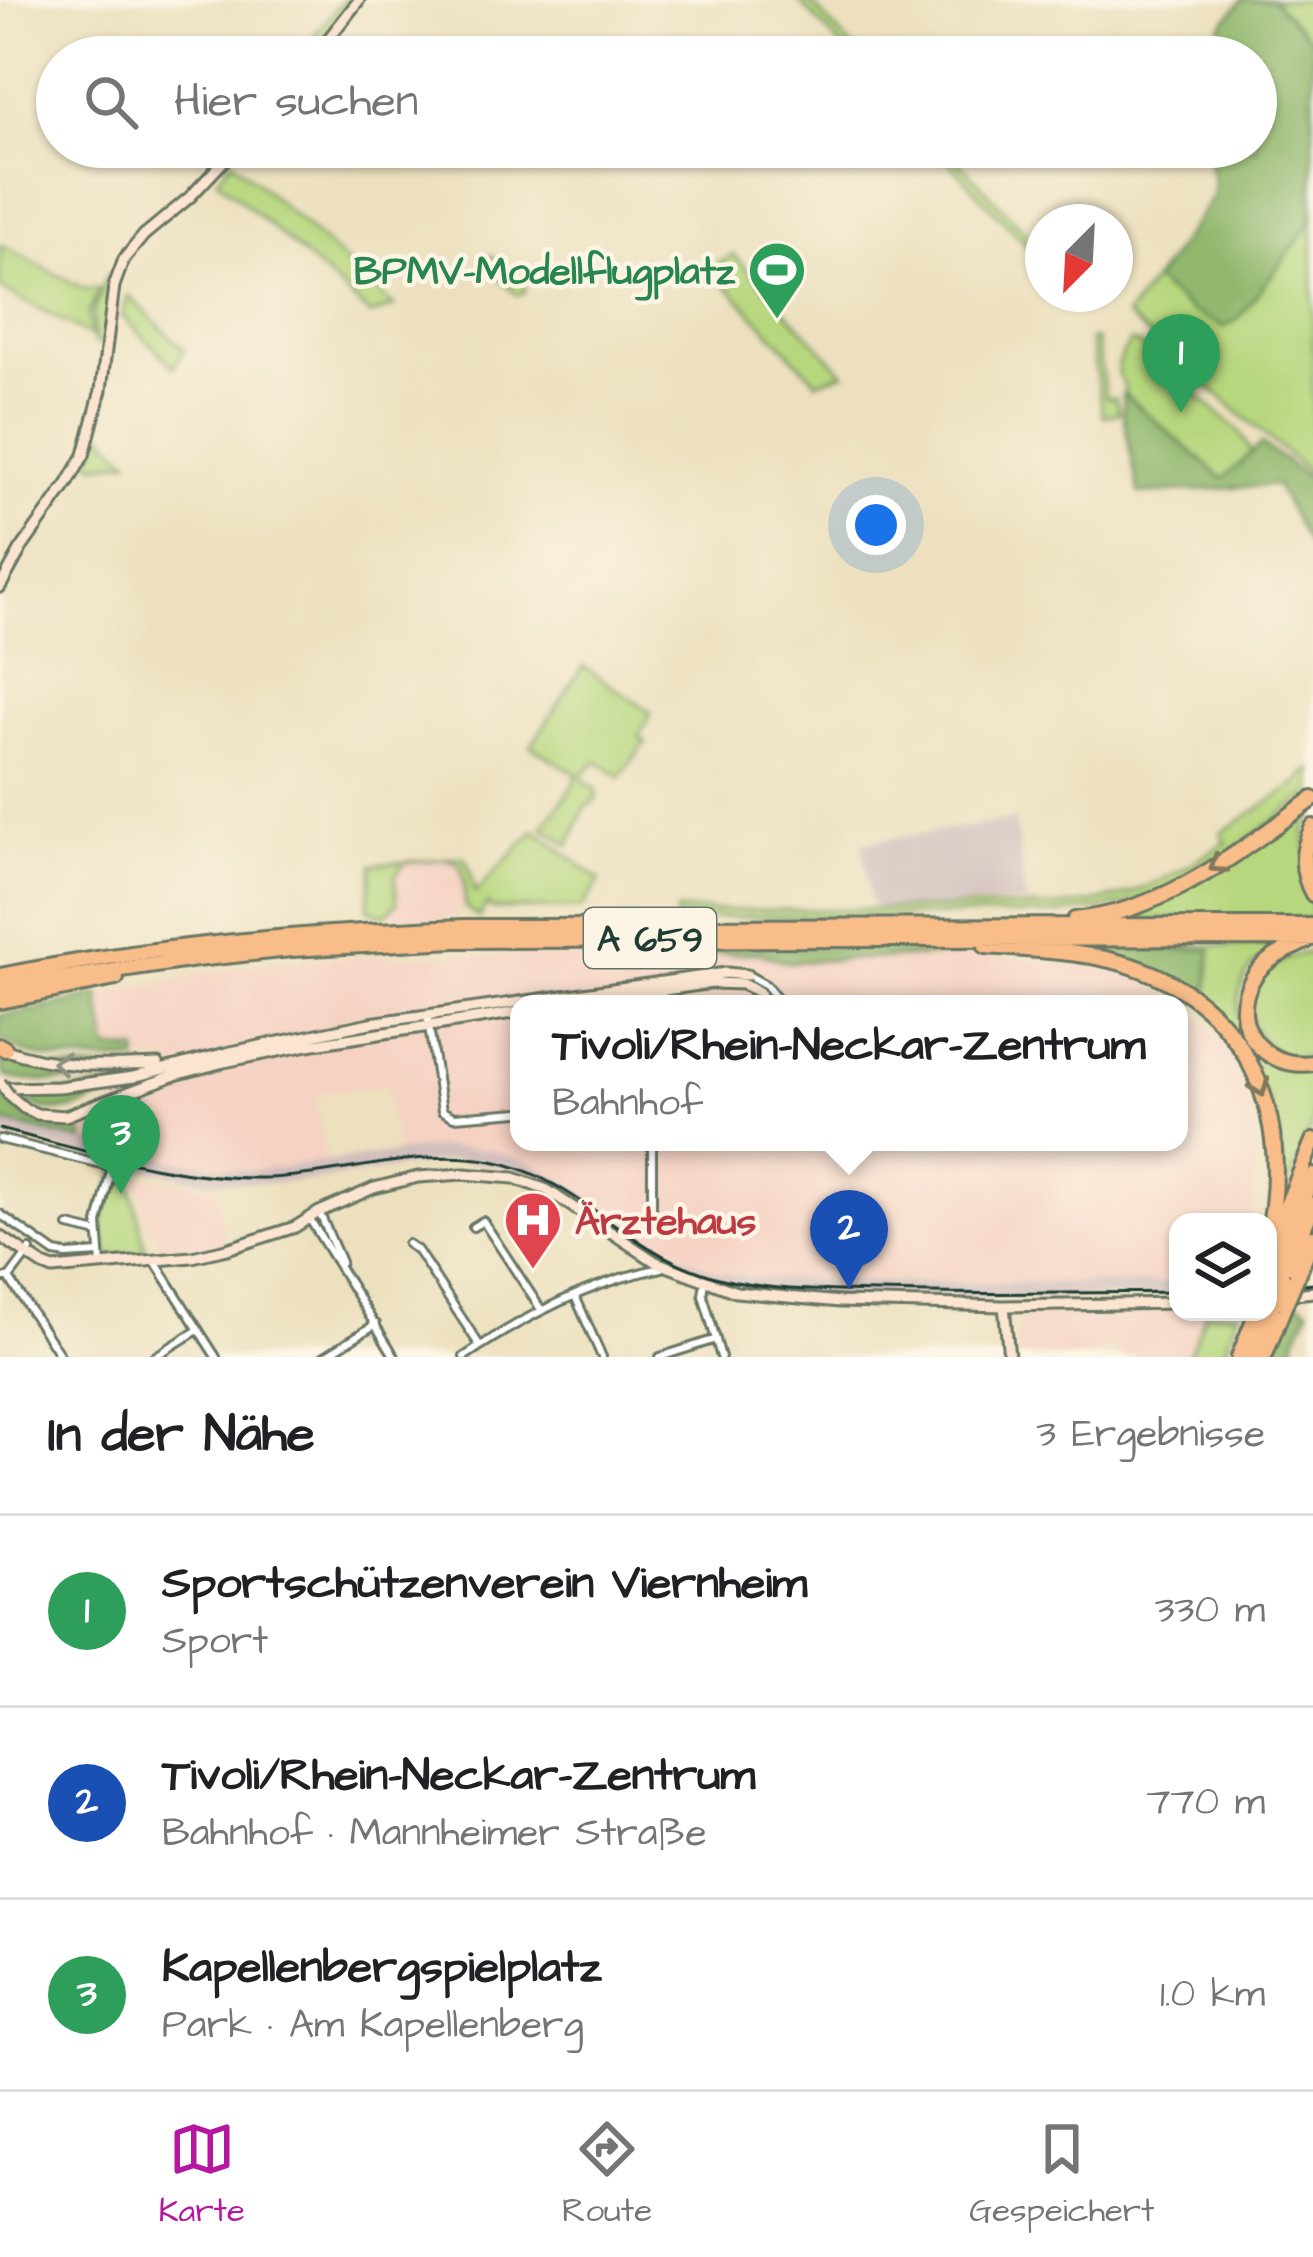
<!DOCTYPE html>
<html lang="de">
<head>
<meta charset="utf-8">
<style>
	:root { --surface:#fff; --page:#f6f6f6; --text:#202124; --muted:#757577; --line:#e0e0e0; --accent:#b5179e }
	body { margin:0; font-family:"Architects Daughter",sans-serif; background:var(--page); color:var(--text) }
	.controls { position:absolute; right:36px; bottom:36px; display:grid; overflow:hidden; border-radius:24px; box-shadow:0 3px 9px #0004 }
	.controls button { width:108px; height:108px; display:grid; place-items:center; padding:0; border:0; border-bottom:3px solid var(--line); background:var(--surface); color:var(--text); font:60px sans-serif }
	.compass { position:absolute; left:1025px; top:204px; width:108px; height:108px; border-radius:50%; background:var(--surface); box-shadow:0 3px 9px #0004; rotate:204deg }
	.you { position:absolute; left:876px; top:525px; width:42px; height:42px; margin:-30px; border:9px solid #fff; border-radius:50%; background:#1a73e8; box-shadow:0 0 0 18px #1a73e833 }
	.badge { display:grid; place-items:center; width:78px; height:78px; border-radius:50%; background:var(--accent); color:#fff; font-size:39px; font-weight:700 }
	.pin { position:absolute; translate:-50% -99px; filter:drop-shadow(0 3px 6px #0008) }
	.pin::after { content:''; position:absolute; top:63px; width:42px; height:36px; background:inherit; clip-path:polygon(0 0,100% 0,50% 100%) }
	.popup { position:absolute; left:510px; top:995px; width:678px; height:156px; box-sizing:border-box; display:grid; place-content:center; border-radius:24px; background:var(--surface); filter:drop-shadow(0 3px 9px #0005); font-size:39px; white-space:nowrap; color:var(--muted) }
	.popup b { font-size:45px; color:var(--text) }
	.popup::after { content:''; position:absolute; left:50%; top:100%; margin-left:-24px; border:24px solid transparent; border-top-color:var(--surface) }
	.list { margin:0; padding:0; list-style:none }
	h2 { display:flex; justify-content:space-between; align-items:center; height:156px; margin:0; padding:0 48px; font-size:51px }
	h2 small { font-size:39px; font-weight:400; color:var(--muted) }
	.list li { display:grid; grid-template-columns:78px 1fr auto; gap:36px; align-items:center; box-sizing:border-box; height:192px; padding:0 48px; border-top:3px solid var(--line) }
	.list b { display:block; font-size:45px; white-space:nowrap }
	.list p { margin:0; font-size:39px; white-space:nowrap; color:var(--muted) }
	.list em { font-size:39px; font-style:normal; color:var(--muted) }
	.icon { flex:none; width:66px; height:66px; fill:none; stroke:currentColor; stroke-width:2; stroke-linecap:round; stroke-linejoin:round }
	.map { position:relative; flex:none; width:1313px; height:1357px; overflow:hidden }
	.search { position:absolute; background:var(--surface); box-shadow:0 3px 9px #0004; left:36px; right:36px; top:36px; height:132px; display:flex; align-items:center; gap:30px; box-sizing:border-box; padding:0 42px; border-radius:66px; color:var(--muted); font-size:45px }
	.sheet { height:732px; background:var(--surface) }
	nav { display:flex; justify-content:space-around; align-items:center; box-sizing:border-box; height:168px; border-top:3px solid var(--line); background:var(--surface); font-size:33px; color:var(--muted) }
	nav a { display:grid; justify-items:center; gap:6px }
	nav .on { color:var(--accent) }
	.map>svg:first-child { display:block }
</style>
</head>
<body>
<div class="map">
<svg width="1313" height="1357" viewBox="0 0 1313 1357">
	<rect width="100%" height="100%" fill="#fcf5e5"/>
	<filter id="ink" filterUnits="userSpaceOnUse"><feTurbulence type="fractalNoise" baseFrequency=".00833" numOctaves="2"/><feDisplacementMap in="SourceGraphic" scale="24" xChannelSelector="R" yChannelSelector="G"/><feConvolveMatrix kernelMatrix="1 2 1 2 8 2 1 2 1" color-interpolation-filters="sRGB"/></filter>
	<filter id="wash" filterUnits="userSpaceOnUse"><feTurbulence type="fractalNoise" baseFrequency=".004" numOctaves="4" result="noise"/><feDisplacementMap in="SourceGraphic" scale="48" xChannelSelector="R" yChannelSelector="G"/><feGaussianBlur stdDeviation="2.7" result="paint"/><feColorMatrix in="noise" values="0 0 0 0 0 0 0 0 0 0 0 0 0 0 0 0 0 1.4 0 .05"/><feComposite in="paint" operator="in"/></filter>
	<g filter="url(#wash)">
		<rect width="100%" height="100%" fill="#ece0be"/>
		<!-- built -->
		<path fill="#f5d2c2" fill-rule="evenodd" d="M451,859l13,11 1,37 -15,11 -54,2 -4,-10 5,-7 -2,-26 3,-8 7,-6z
			M759,953l28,9 206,-6 111,12 30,9 32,15 30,22 17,18 16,21 15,34 10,37 3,34 -7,64h-72v61l-403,-3 -57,-8 -29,-11 -38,-19 -89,-62 -123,-33 -43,5 -10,-68 -70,11 10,67 -74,9 -78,-10 -90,-20 -3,-18 88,-42 -2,-22 -30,2 -29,-12 -9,-54 132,-28 121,-11zM519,1004h660v138h-660z
			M136,1175l80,12 9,59 -64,7 -5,-24h-5l-2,-7h-3z
			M1178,1311l28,1 -18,45h-68l-12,-13 -14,13h-54l-5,-4 -5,4h-14l1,-28 9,-12 12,-4z"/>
		<!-- industrial -->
		<path fill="#d1bfbd" d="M1015,820l11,83 -146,6 -10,-9 -8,-57z
			M0,1121l174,40 77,10 188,-24 49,3 44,13 30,17 89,62 67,30 31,6 142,4 287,1v13l-151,3 -175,-3 -96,-8 -62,-14 -38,-18 -103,-69 -43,-19 -57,-8 -140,21 -50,2 -52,-2 -74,-13 -137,-34z"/>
		<!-- green -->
		<path fill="#b7d77e" stroke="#6b8a59" stroke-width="3" d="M343,0h13l-46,57h-13z
			M798,0h10l53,57h-10z
			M1244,0h69v476l-187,-160 130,-169v-90z
			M935,147h10l98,104v12z
			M232,160l162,146 -23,9 -154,-136z
			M0,245l85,44h15l-12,26 3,21 -91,-48z
			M734,255l110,118 -27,9 -107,-114z
			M490,256l7,2 29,32 -3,4 -6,1 -32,-31v-4z
			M107,274l6,7 -9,64 -10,-3 -1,-28z
			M128,295l56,55 -10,17 -52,-51z
			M1096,339l10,59h9l4,15 -16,3 -13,-76z
			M1130,342l8,2 102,88 11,20 -27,28 -101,-87 3,-5c-15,-20 -8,-27 4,-46z
			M102,433l27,27 -35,5 -3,-5z
			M583,666l68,47 -12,23 7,6 -26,35 -23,-16 -15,13 3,8 11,6 1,11 -12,9 -16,37 -26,-18 33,-45 -1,-5 3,-2 -47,-29z
			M1313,769v23c-46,32 -99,77 -149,100 -35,15 -73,19 -110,22l-378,4v-7l378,-4c75,-5 110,-24 172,-65l-5,-9 78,-50 5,-8z
			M1313,803v15l-8,11 8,90 -211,1 25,-6z
			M535,830l65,50 -18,28 -89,1 -6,-5 -8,14 -14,-11c-1,-58 -7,-49 -60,-44l-10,14 2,26 -12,12 -17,-6 5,-44 90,-8 6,9 6,27z
			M1029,946h260c-12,4 -26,10 -35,19 -9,9 -14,22 -15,35 -6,48 31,72 74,68v56l-39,98 -4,-120 -64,-99 -120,-53z
			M1313,952v104c-76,12 -91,-93 0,-104z
			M117,1165l10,2 19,85 -38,3 -6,-33z
			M1206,1312h32l-15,45h-35z"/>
		<!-- forest -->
		<path fill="#91b86d" stroke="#587a50" stroke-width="3" d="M1242,0h30l41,42v172l-5,14 -70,91 -13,8 -33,-15 -38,-31 58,-83 2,-14 -8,-37h50v-90h-42l7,-31z
			M1123,393l100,86 38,-35 52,37v73l-37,-69 -137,9 -16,-80z
			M649,947l270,1 34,2 2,5 -168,7 -28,-9 -111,1 -2,-5z
			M1131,949l80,1 -3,42 -8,4 -117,-46z
			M99,995l9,54 30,2 -1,10c-43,-1 -101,6 -137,-22v-24l30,-4z
			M4,1056l43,12 80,3c-29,11 -91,14 -122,5l-5,-17z
			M116,1085l4,1 -1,4c-33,15 -63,33 -96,9l2,-3c30,-6 60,-4 91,-11z
			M0,1094l25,22 12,5 44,2 3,18 -84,-20z
			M1294,1303h7l8,6 -21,48h-17z"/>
	</g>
	<g filter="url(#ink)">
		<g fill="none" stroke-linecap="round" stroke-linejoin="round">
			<!-- street casing -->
			<g stroke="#677664" stroke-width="12">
				<path id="street" d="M748,975l18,10 15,19
					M759,992l9,12
					M427,1014l15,97 12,6 65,-5
					M0,1139l109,27 2,5 -13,52 3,42
					M0,1214l55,39 12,2 33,-2
					M320,1214l21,48
					M309,1218l86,139
					M652,1224v-82
					M69,1226l29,7
					M473,1227l10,-6 59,90
					M408,1244l9,6 63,96
					M154,1260l62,97
					M0,1278h9l21,-28
					M9,1278l52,79
					M705,1282l-2,13 18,62
					M575,1296l27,61
					M154,1357l44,-27
					M323,1357l53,-33
					M464,1357c59,-40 128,-76 198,-89
					M660,1357l56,-18"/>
			</g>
			<!-- secondary casing -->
			<g stroke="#677664" stroke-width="15">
				<path id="secondary" d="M314,57l45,-57
					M0,587l21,-38 47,-66 16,-28 17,-65 13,-104 10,-27 20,-24 46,-38 47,-50
					M571,1004l141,-21 30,1 17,8
					M3,1049c58,20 95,17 155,15
					M133,1077l93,-24 144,-30 356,-50 21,2
					M2,1088l57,-1 75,-10
					M9,1095l15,13 13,6 28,2 110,-41 49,-13 84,-17 211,-33
					M0,1236l43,29 10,4 139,-12 35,-8 68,-22 24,-15 55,-24 44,-11 46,-3 50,4 33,12 109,72 80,30 104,10 164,4 174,-3
					M1268,1297l45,-5
					M1004,1306l5,51"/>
			</g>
			<!-- highway casing -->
			<g stroke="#677664" stroke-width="20">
				<path id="highway" d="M1313,827c-12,23 -13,44 0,67
					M1075,920c93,-9 164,-69 238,-121
					M1306,941c-19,9 -42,18 -53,37 -27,46 10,92 60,85
					M986,946c49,4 99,5 146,20 119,39 161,154 136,269
					M0,976c153,-31 309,-43 464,-49l849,-1
					M0,988l196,-29 95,-10 164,-9 858,-2
					M0,1001l116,-23
					M0,1046l5,3
					M1268,1253l45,-112
					M1297,1276l16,-39
					M1283,1278l30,-73
					M1270,1280l43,-104
					M1239,1357l18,-45
					M1251,1357l21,-51
					M1264,1357l21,-53"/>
			</g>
			<!-- street -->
			<use href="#street" stroke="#fff" stroke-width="6"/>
			<!-- secondary -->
			<use href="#secondary" stroke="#fce5d0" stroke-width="9"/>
			<!-- highway -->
			<use href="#highway" stroke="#f8bd89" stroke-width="14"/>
			<!-- rail -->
			<path stroke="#1f3d34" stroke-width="3" d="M0,1129c87,22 176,51 267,49 74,-2 151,-31 225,-17 80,15 132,85 207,111 56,20 120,18 179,20 100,3 200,1 300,0
				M1268,1288l45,-5"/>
			<!-- secondary-bridge casing -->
			<g stroke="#677664" stroke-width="15" stroke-linecap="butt">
				<path id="secondary-bridge" d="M0,1082l9,13"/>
			</g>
			<!-- highway-bridge casing -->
			<g stroke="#677664" stroke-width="20" stroke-linecap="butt">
				<path id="highway-bridge" d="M1268,1285l2,-5
					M1285,1304l12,-28
					M1272,1306l11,-28"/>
			</g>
			<!-- secondary-bridge -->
			<use href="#secondary-bridge" stroke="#fce5d0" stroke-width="9"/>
			<!-- highway-bridge -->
			<use href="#highway-bridge" stroke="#f8bd89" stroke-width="14"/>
		</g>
		<!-- one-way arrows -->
		<defs><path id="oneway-chevron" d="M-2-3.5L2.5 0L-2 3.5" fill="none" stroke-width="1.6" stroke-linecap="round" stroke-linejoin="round" transform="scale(3)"/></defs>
		<g stroke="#81775a">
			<use href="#oneway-chevron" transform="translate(1217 865) rotate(146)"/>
			<use href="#oneway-chevron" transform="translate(1260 1088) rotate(69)"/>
		</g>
		<use stroke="#8e9182" href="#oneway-chevron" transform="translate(60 1063) rotate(-173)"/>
	</g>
	<!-- icons -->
	<defs>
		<g id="stadium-pin" transform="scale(3)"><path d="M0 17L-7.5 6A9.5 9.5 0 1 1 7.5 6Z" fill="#2e9e5b" stroke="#fcf5e5"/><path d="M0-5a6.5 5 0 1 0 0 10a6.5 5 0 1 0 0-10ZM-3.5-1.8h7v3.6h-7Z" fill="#fff"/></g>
		<g id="hospital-pin" transform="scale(3)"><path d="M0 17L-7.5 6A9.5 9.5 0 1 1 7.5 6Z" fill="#e0444e" stroke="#fcf5e5"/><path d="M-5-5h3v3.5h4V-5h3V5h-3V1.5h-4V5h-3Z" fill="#fff"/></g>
	</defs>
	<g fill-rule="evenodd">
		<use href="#stadium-pin" x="777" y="270"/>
		<use href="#hospital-pin" x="533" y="1220"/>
	</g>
	<g text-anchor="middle" stroke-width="9" stroke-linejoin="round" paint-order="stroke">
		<!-- shield labels -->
		<rect fill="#fcf5e5" stroke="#617469" stroke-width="3" x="584" y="908" width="132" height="60" rx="9"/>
		<g font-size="36" font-weight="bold" fill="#1f3d34">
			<text x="650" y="951">A 659</text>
		</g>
		<!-- leisure labels -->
		<g font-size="39" font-weight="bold" fill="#27864d" stroke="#fcf5e5" text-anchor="end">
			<text x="735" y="284">BPMV-Modellflugplatz</text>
		</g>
		<!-- health labels -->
		<g font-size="39" font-weight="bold" fill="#be3a42" stroke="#fcf5e5" text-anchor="start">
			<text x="575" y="1234">Ärztehaus</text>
		</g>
	</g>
</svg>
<div class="controls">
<button><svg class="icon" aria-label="layers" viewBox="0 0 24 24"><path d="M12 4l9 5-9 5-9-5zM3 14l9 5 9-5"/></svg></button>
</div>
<svg class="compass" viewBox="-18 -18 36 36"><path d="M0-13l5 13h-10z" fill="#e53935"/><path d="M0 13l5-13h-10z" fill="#757577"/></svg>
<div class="you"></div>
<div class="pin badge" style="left:1181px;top:413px;background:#2e9e5b">1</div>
<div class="pin badge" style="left:849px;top:1289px;background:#1a4fb4">2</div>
<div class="popup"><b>Tivoli/Rhein-Neckar-Zentrum</b>Bahnhof</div>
<div class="pin badge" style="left:121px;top:1194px;background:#2e9e5b">3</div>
<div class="search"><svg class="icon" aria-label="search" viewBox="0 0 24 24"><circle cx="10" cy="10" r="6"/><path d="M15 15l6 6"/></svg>Hier suchen</div>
</div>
<section class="sheet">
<h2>In der Nähe<small>3 Ergebnisse</small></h2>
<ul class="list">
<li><span class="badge" style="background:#2e9e5b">1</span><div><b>Sportschützenverein Viernheim</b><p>Sport</p></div><em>330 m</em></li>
<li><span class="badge" style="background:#1a4fb4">2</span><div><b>Tivoli/Rhein-Neckar-Zentrum</b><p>Bahnhof · Mannheimer Straße</p></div><em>770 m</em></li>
<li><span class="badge" style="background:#2e9e5b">3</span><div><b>Kapellenbergspielplatz</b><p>Park · Am Kapellenberg</p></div><em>1.0 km</em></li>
</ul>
</section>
<nav>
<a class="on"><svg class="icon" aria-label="map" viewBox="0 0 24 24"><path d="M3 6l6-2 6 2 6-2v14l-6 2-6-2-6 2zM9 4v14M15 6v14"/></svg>Karte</a>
<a><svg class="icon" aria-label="directions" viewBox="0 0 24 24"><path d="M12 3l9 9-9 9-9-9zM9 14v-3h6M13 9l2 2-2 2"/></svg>Route</a>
<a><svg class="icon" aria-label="saved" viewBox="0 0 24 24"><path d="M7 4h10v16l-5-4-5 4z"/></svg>Gespeichert</a>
</nav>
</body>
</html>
